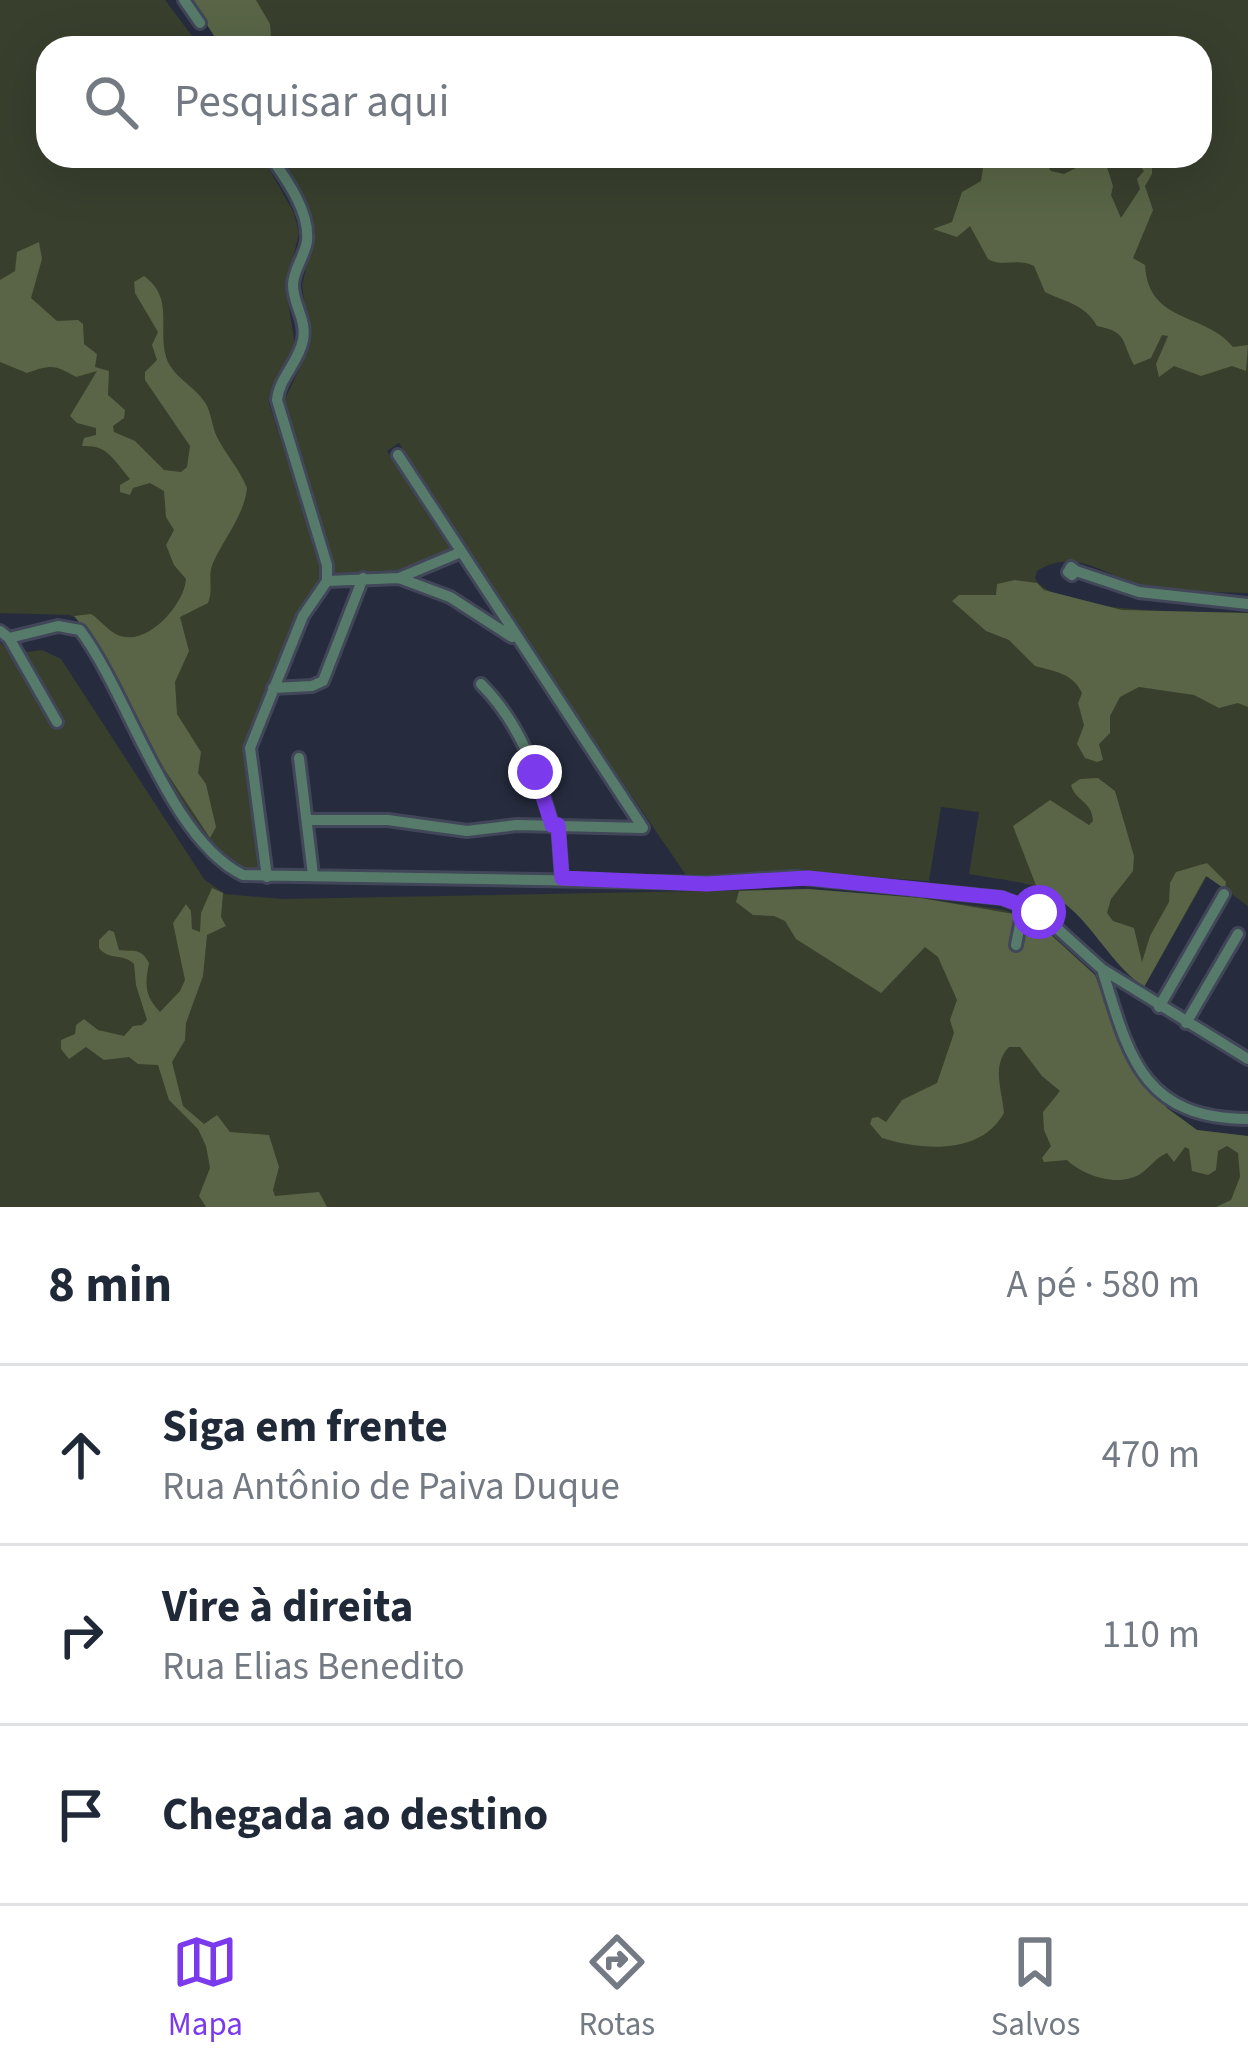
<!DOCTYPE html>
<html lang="pt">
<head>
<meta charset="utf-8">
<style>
	:root { --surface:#fff; --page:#f6f6f7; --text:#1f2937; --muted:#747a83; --line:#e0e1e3; --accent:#7c3aed }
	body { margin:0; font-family:"Source Sans 3",sans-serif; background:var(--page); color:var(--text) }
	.stop { position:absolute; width:36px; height:36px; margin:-27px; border:9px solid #7c3aed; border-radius:50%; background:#fff }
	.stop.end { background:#7c3aed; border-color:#fff; box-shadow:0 3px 12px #0008 }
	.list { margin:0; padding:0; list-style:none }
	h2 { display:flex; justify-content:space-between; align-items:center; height:156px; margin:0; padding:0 48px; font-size:51px }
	h2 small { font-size:39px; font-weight:400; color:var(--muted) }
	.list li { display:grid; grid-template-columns:78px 1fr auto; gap:36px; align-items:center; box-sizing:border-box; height:180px; padding:0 48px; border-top:3px solid var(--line) }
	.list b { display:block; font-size:45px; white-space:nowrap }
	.list p { margin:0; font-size:39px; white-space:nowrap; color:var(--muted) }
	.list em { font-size:39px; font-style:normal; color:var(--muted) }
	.icon { flex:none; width:66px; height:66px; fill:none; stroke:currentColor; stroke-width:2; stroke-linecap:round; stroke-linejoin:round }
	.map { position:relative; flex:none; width:1248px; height:1207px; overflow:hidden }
	.search { position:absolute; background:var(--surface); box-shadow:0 12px 48px #0002; left:36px; right:36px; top:36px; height:132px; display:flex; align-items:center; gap:30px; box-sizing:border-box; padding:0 42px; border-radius:36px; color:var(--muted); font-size:45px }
	.sheet { height:696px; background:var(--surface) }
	nav { display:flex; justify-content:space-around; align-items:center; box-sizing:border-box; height:168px; border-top:3px solid var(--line); background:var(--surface); font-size:33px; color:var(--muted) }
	nav a { display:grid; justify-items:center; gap:6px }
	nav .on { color:var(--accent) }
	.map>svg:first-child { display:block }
</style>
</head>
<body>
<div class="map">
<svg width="1248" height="1207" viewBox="0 0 1248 1207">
	<rect width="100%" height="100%" fill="#262c3e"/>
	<!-- green -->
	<path fill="#383f2d" d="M0,0h165l36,48h-153v108h214l32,57 5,20 -13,55 9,58 -10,25 -12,15 -4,17 54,170 -33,58 -42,110 12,128 -10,6c-85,-59 -110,-173 -168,-254l-12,-6 -70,-2z
		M191,0h1057v593c-31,-1 -64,-1 -95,-5 -41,-6 -75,-44 -116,-17l-2,7c19,38 171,33 213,35v293l-41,-30 -63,111c-31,-22 -47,-59 -76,-84 -26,-21 -67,-23 -99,-29l10,-62 -38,-5 -12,74 -132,-9 -109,6 -154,-225 -135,-210 -12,8 64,99 -49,22 -67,3 -51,-174 18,-38 6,-30 -6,-48 13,-54 -10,-32 -27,-43h922v-108h-978z
		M0,642l12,12 30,-4 19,9 143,220 21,15 58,5 525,-10 113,9 83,12 37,14 54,51 33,85 39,48 30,22 51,6v71h-1248z"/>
	<!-- forest -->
	<path fill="#596546" d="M191,0h65l14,24 2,24h-50z
		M963,156h78l10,15 13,3 24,-12 17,-1 8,25 -2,9 10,23 19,-29 -3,-10 7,-8 -11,-15h19v18l-7,12 8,24 -20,48 12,7c3,59 60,47 88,82l15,-2 -2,26 -14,-5 -31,10 -27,-10 -15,11 -3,-13 12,-28 -6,-1 -11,23 -17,7c-13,-24 -6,-33 -37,-39 -12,-22 -32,-24 -52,-34l-11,-26c-16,-9 -32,2 -46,-7l-18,-33 -13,11 -24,-8 19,-7 10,-30 19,-11 2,-13z
		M39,242l3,17 -11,39 26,23 21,-1 5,4 1,20 13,10 -2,13 14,4 -1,24 17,15 -1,8 -11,8 1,6 21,9 29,29 17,2 6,-5 3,-21 -45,-66v-8l12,-12 -5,-15 6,-13 -23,-39 -1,-11 10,-6c29,21 15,48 21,77 5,24 29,31 41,51 6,11 6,24 12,35 9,17 22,31 29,49 -3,28 -23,50 -34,75 -6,13 1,25 -5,40l-28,14 9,34 -14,31 2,32 24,38 -3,21 8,11 10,43 -6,11 -61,-92 -53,-104 -22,-26 17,-2c8,5 16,15 23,19 30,19 71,-29 72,-54l-12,-14 -8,-20 8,-15 -8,-13 -2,-26 -14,-8 -17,5 -3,7 -10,-3v-7l10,-6c-18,-21 -22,-34 -48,-33l2,-8 12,-3v-7l-19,-5 -7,-7 27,-45 -21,6c-21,-12 -24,-13 -49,-4l-27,-11v-82l15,-9 2,-19z
		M1015,580l22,3 7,7 78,20 126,3v94l-10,-4 -19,5 -25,-13 -55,-8 -19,10 -10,19v17l-11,11 4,16 -6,2 -12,-4 -8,-14 7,-19 -6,-22 4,-10c-9,-20 -29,-22 -47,-27l-26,-26 -23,-9 -34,-30 7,-6h37l1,-11z
		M1098,778l17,13 19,65 -1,15 -22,28 -4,14 6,8 21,7 8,34 8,-26 19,-34 1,-19 6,-11 31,-9 19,19 -1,7 -19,-13 -62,111c-41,-28 -57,-81 -107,-99l-24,-62 37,-26 39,25 4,-4c-1,-20 -18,-20 -22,-36l9,-6z
		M212,888l11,5 -2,24 5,9 -19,9 -4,41 -17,47 -1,17 -13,22 11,44 21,18 13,-9 13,17 39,3 10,32 -6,23 2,6 44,-4 8,15h-121l-7,-11 11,-28 -4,-22 -8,-17 -29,-29 -11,-35 -20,-1 -9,-7 -25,3 -18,-13 -17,12 -8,-10v-9l14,-6 1,-9 8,-6 14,11 26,6 9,-10 9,-1 5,-5 -11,-35 -2,-21c-10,-11 -25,-3 -35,-16v-8l10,-10 5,2 5,18c14,2 22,-3 30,13 -4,21 -5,32 11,49l20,-21 5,-11 -12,-57 13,-19 5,7 1,18 8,3 1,-19z
		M808,889l113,9 110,19 64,58 33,85 39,48 30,22 51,6v71h-32l15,-7 9,-23 -2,-24 -11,-7 -9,5 -2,19 -8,5 -16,-4 -3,-22 -4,-2 -11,15 -7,-9c-11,5 -15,12 -24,19 -22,17 -60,4 -76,-12l-23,2 -2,-4 9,-12 -7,-16 -1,-18 17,-21 -18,-15 -22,-29h-11c-18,19 -7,42 -5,66 -24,43 -83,37 -122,25l-12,-14 2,-6 6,-1 8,5 16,-22 35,-17 17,-50 -4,-13 7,-20 -19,-43 -13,-10 -44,46 -85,-54 -11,-18 -11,-5 -21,-1 -17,-13 3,-11z"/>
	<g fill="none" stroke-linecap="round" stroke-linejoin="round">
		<!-- minor casing -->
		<g stroke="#414758" stroke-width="16">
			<path id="minor" d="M184,0l16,23
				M1076,571l-5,-4 -3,5 4,3 4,-4 63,21 109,12
				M399,578l51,19 62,40
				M327,581l72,-3 62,-26
				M0,631l9,7 48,84
				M9,638l49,-12 22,4c49,65 89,209 163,245l464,8 87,-6 208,21 37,14 63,57 146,90
				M481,684c39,39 57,90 71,141
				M273,688l39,-2 11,-5 40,-103
				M299,758l14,117
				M308,820h80l79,11 50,-6 126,3 -245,-373
				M558,825l4,54
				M267,877l-17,-129 53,-132 24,-35v-16l-50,-165c2,-22 22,-38 26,-60 4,-21 -10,-35 -10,-55 0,-15 12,-29 14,-44 3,-30 -21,-62 -37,-85
				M1016,945l8,-41
				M1102,969c27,88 40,149 146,150
				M1159,1007l65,-113
				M1186,1023l52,-89"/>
		</g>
		<!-- minor -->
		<use href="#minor" stroke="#577b6a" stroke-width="10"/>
	</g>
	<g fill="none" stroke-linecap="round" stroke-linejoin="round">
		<!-- route -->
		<path stroke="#7c3aed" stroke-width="15" d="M535,772l17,53h6l4,53 145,6 101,-6 194,20 37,14"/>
	</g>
</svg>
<div class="stop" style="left:1039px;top:912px"></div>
<div class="stop end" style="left:535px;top:772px"></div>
<div class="search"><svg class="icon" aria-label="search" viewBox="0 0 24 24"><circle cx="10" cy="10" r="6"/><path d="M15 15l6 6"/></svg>Pesquisar aqui</div>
</div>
<section class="sheet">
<h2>8 min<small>A pé · 580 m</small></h2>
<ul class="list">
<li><svg class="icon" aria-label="ahead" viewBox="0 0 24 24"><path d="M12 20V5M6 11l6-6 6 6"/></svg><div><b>Siga em frente</b><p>Rua Antônio de Paiva Duque</p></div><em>470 m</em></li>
<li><svg class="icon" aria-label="right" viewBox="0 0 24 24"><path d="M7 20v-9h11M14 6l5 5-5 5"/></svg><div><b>Vire à direita</b><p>Rua Elias Benedito</p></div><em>110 m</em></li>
<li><svg class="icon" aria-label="arrive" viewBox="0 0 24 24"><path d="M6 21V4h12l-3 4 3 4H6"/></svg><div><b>Chegada ao destino</b></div></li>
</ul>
</section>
<nav>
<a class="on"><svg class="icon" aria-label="map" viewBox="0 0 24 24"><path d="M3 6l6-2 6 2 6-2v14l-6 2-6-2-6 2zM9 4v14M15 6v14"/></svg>Mapa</a>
<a><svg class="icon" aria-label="directions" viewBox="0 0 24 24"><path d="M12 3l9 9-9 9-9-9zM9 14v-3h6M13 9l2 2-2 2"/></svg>Rotas</a>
<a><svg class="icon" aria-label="saved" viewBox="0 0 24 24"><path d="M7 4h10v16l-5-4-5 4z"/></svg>Salvos</a>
</nav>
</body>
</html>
